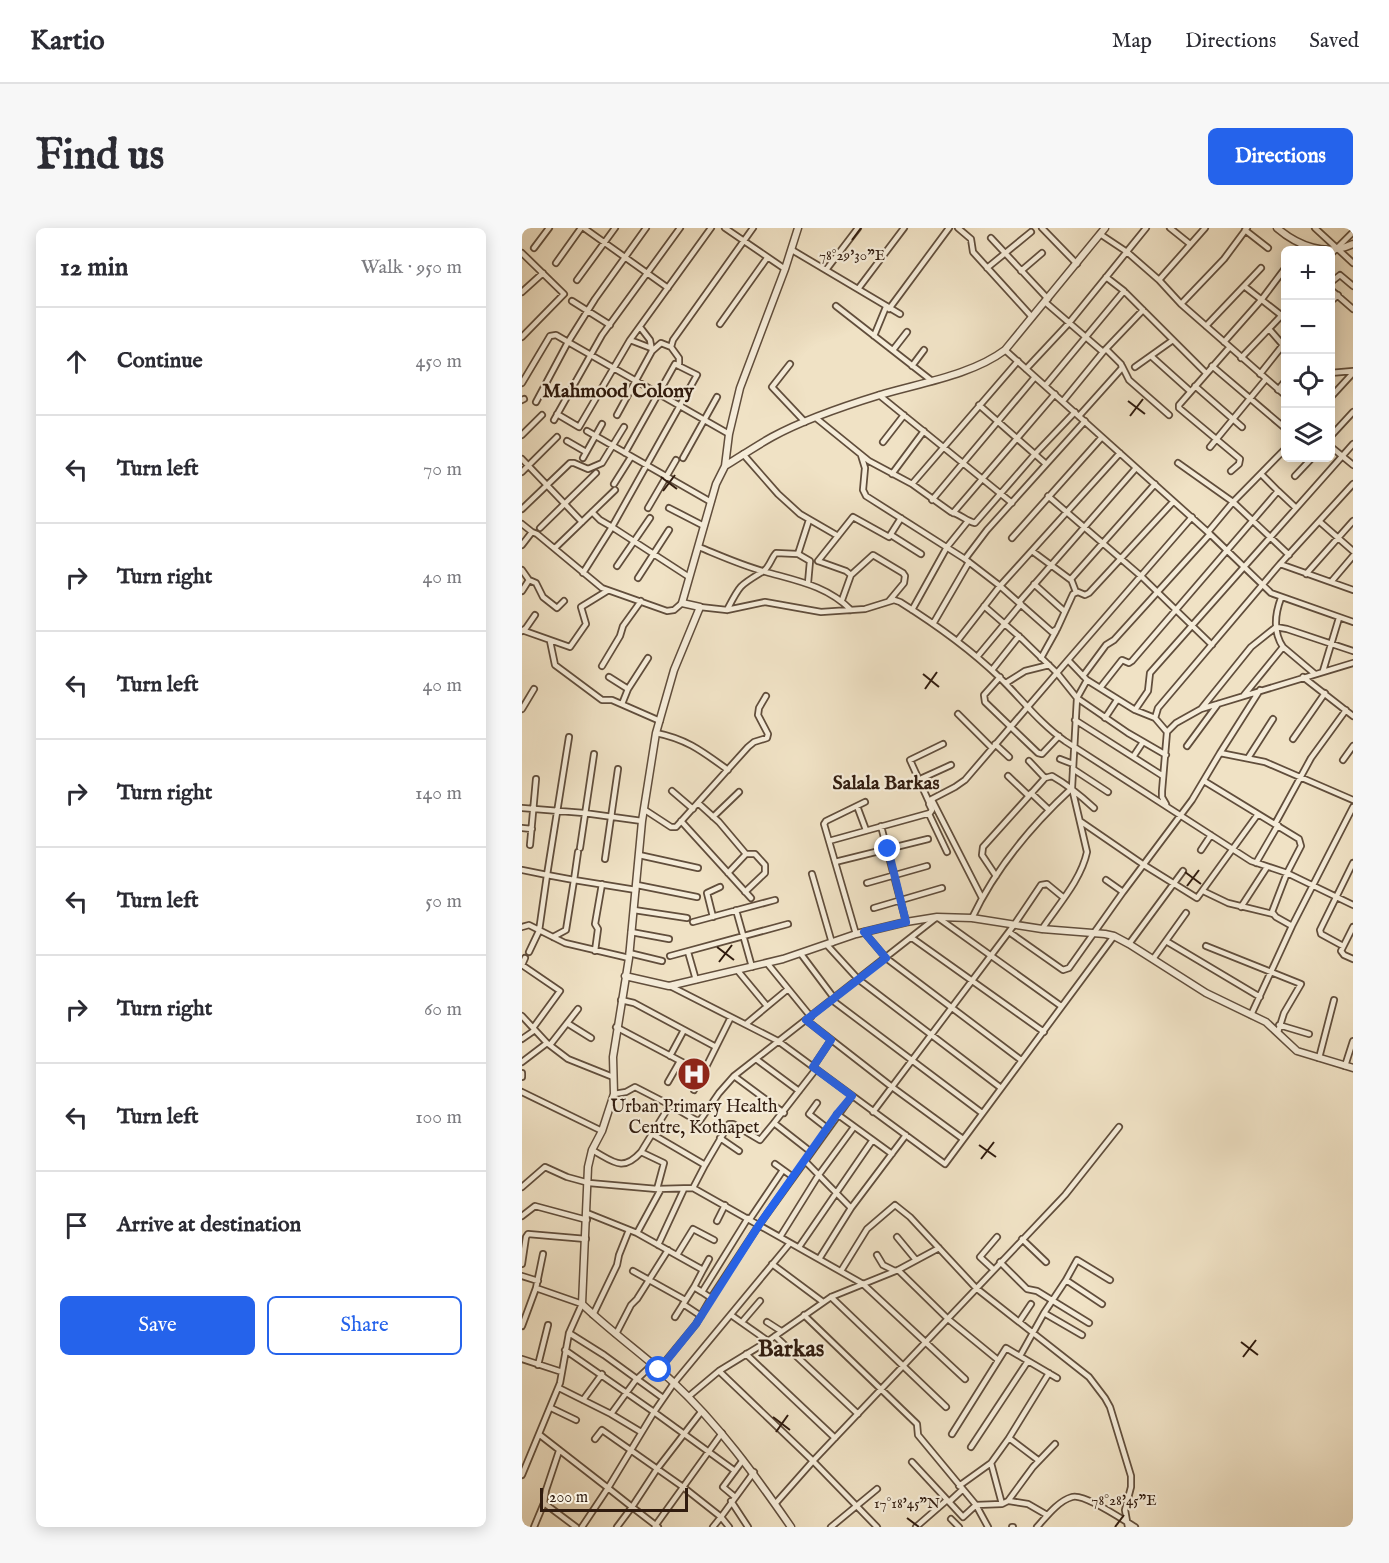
<!DOCTYPE html>
<html lang="en">
<head>
<meta charset="utf-8">
<style>
	:root { --surface:#fff; --page:#f7f7f7; --text:#2b2b33; --muted:#7c7c81; --line:#e1e1e2; --accent:#2563eb }
	body { margin:0; font-family:"IM FELL English",serif; background:var(--page); color:var(--text) }
	.controls { position:absolute; right:18px; top:18px; display:grid; overflow:hidden; border-radius:9px; box-shadow:0 3px 15px #0003 }
	.controls button { width:54px; height:54px; display:grid; place-items:center; padding:0; border:0; border-bottom:2px solid var(--line); background:var(--surface); color:var(--text); font:30px sans-serif }
	.scale { position:absolute; left:18px; bottom:15px; width:148px; box-sizing:border-box; padding-left:6px; border:3px solid #311c0f; border-top:0; font-size:16px; line-height:21px; white-space:nowrap; color:#311c0f; -webkit-text-stroke:4px #f5ecd9; paint-order:stroke }
	.stop { position:absolute; width:18px; height:18px; margin:-14px; border:4px solid #2563eb; border-radius:50%; background:#fff }
	.stop.end { background:#2563eb; border-color:#fff; box-shadow:0 2px 6px #0008 }
	.list { margin:0; padding:0; list-style:none }
	h2 { display:flex; justify-content:space-between; align-items:center; height:78px; margin:0; padding:0 24px; font-size:26px }
	h2 small { font-size:20px; font-weight:400; color:var(--muted) }
	.list li { display:grid; grid-template-columns:39px 1fr auto; gap:18px; align-items:center; box-sizing:border-box; height:108px; padding:0 24px; border-top:2px solid var(--line) }
	.list b { display:block; font-size:22px; white-space:nowrap }
	.list em { font-size:20px; font-style:normal; color:var(--muted) }
	.actions { display:flex; gap:12px; padding:18px 24px }
	.actions a { flex:1; padding:14px 0; border:2px solid var(--accent); border-radius:9px; text-align:center; font-size:21px; color:var(--accent) }
	.actions .main { background:var(--accent); color:#fff }
	.icon { flex:none; width:33px; height:33px; fill:none; stroke:currentColor; stroke-width:2; stroke-linecap:round; stroke-linejoin:round }
	.map { position:relative; flex:none; width:831px; height:1299px; overflow:hidden; border-radius:9px }
	header { display:flex; align-items:center; gap:36px; box-sizing:border-box; height:84px; padding:0 30px; background:var(--surface); border-bottom:2px solid var(--line) }
	header strong { font-size:28px }
	nav { display:flex; gap:33px; margin-inline-start:auto; font-size:21px }
	.intro { display:flex; align-items:center; justify-content:space-between; box-sizing:border-box; height:144px; padding:0 36px }
	h1 { margin:0; font-size:42px }
	.button { padding:15px 27px; border-radius:9px; background:var(--accent); color:#fff; font-size:21px; font-weight:700 }
	main { display:flex; gap:36px; padding:0 36px }
	aside { flex:1; background:var(--surface); border-radius:9px; box-shadow:0 3px 15px #0003 }
	.map>svg:first-child { display:block }
</style>
</head>
<body>
<header>
<strong>Kartio</strong>
<nav><a>Map</a><a>Directions</a><a>Saved</a></nav>
</header>
<div class="intro"><h1>Find us</h1><a class="button">Directions</a></div>
<main>
<aside>
<h2>12 min<small>Walk · 950 m</small></h2>
<ul class="list">
<li><svg class="icon" aria-label="ahead" viewBox="0 0 24 24"><path d="M12 20V5M6 11l6-6 6 6"/></svg><div><b>Continue</b></div><em>450 m</em></li>
<li><svg class="icon" aria-label="left" viewBox="0 0 24 24"><path d="M17 20v-9H6M10 6l-5 5 5 5"/></svg><div><b>Turn left</b></div><em>70 m</em></li>
<li><svg class="icon" aria-label="right" viewBox="0 0 24 24"><path d="M7 20v-9h11M14 6l5 5-5 5"/></svg><div><b>Turn right</b></div><em>40 m</em></li>
<li><svg class="icon" aria-label="left" viewBox="0 0 24 24"><path d="M17 20v-9H6M10 6l-5 5 5 5"/></svg><div><b>Turn left</b></div><em>40 m</em></li>
<li><svg class="icon" aria-label="right" viewBox="0 0 24 24"><path d="M7 20v-9h11M14 6l5 5-5 5"/></svg><div><b>Turn right</b></div><em>140 m</em></li>
<li><svg class="icon" aria-label="left" viewBox="0 0 24 24"><path d="M17 20v-9H6M10 6l-5 5 5 5"/></svg><div><b>Turn left</b></div><em>50 m</em></li>
<li><svg class="icon" aria-label="right" viewBox="0 0 24 24"><path d="M7 20v-9h11M14 6l5 5-5 5"/></svg><div><b>Turn right</b></div><em>60 m</em></li>
<li><svg class="icon" aria-label="left" viewBox="0 0 24 24"><path d="M17 20v-9H6M10 6l-5 5 5 5"/></svg><div><b>Turn left</b></div><em>100 m</em></li>
<li><svg class="icon" aria-label="arrive" viewBox="0 0 24 24"><path d="M6 21V4h12l-3 4 3 4H6"/></svg><div><b>Arrive at destination</b></div></li>
</ul>
<div class="actions"><a class="main">Save</a><a>Share</a></div>
</aside>
<div class="map">
<svg width="831" height="1299" viewBox="0 0 831 1299">
	<rect width="100%" height="100%" fill="#f0e2c5"/>
	<filter id="stains"><feTurbulence type="fractalNoise" baseFrequency=".00333" numOctaves="4"/><feColorMatrix values="0 0 0 0 .2 0 0 0 0 .09 0 0 0 0 .02 0 0 0 .5 -.17"/></filter>
	<radialGradient id="worn" r=".72"><stop offset=".6" stop-color="#630" stop-opacity="0"/><stop offset="1" stop-color="#630" stop-opacity=".3"/></radialGradient>
	<g fill="none" stroke-linecap="round" stroke-linejoin="round">
		<!-- minor casing -->
		<g stroke="#614e3c" stroke-width="8">
			<path id="minor" d="M62,0l84,60
				M124,0l-51,71 -27,43 161,92
				M203,0l60,41
				M436,0l13,11 2,13 59,65
				M520,0l35,36
				M648,0l20,16
				M793,0l38,35
				M723,2l23,18
				M578,6l27,18 32,28 22,24 105,92
				M469,10l57,61
				M12,20l15,-20
				M270,22l108,64
				M776,22l4,-5
				M0,25l42,41 -42,43
				M808,27l23,-23
				M34,35l25,-35
				M465,40l44,-36
				M739,40l-17,18 42,33
				M304,42l32,-42
				M499,43l21,-18
				M584,49l18,14 82,82
				M55,52l38,-52
				M637,52l46,-52
				M808,55l10,-8 13,11
				M336,61l46,-61
				M808,61l23,20
				M0,64l21,-19
				M50,73l38,24
				M523,74l58,50
				M808,74l8,-7
				M659,76l43,-45 23,-31
				M314,78l96,75
				M367,81l60,-81
				M198,96l47,-66
				M684,98l38,-40
				M118,99l10,13 2,11
				M352,108l12,-29
				M108,112l21,8
				M702,114l38,-43 24,-32
				M707,120l-50,57v3l61,51 -1,5 -8,7
				M371,122l14,-18
				M483,122l205,184 61,59 82,29
				M629,128l39,35
				M719,130l41,-43
				M157,136v-6l-8,-11 2,-7 80,-112
				M268,136l-18,23 33,35
				M390,138l12,-16
				M600,138l7,14 40,35
				M690,138l74,63
				M613,139l38,-27
				M504,141l43,-46 77,-95
				M808,145l23,-2
				M738,146l23,-29 -14,-16
				M0,155l28,-47 6,-1 12,7 -32,60
				M523,158l79,-95
				M673,158l47,41
				M756,162l8,-10
				M357,167l133,108
				M808,170l23,-25
				M0,172l2,-1
				M541,173l40,-49 40,-42
				M457,177l67,59
				M35,186l22,13 51,-87 81,-112
				M95,187l35,-64 9,-8 10,4
				M557,188l43,-48 -1,-4 -15,-15
				M294,190l53,43 43,23 39,28c9,2 15,9 24,11l60,-69 40,-42
				M32,192l48,-85 78,-107
				M65,203l124,71
				M0,207l20,-20
				M808,209l23,-25
				M45,213l19,11
				M361,214l21,-27
				M808,218l23,19
				M688,219l56,-68
				M221,226l35,40 22,20 38,22
				M339,227l4,13 -2,22 3,6 99,63 35,27 52,46 5,-3 16,-35 5,-2 7,3 4,-2 84,-91
				M61,230l19,-34
				M161,230l34,-61
				M0,231l60,63
				M656,235l55,39 56,53
				M0,244l35,-35
				M370,246l32,-43
				M773,248l17,-18
				M92,256l17,-27
				M390,256l106,-123
				M756,263l18,17
				M526,268l94,81 70,68
				M410,272l103,-123
				M126,280l28,-48
				M147,280l35,18
				M0,281l48,-46h4l14,6 14,-6 22,-36
				M70,284l8,8 12,7 85,-152 -22,-11 -50,89
				M431,285l102,-119
				M798,294l33,29
				M0,296l10,8
				M18,300l56,-55
				M686,304l25,-30 53,-54
				M369,307l30,19
				M490,310l90,-101
				M0,317l10,-13 5,2 65,54 65,23 7,-1 8,-7
				M177,319c22,9 44,19 67,25 32,9 61,14 85,38
				M33,320l60,-58
				M510,323l39,29
				M276,326l11,-34
				M443,331l22,-29 98,-109
				M296,333l35,-44 36,20 12,-19
				M296,333l28,10 5,4 -9,25
				M758,336l73,26
				M95,338l33,-48
				M0,342l7,10 -7,11
				M61,345l29,-46 77,50
				M784,346l47,-53
				M329,347l22,-20 30,18 2,3 -1,7 -15,18
				M116,350l31,-48
				M7,352l7,3 7,14 14,11 7,-7
				M809,354l22,-26
				M512,356l30,27
				M554,364l-5,-13 84,-95
				M759,370c-6,16 -8,34 2,49l32,27
				M497,374l117,-134
				M462,378l38,33 35,34 20,25 51,35 38,22
				M178,379l27,3 38,-8 56,10 44,-3 29,-9 6,2c35,22 69,46 99,75 22,21 41,47 66,64l186,120 36,12 66,32
				M205,382c13,-25 12,-24 35,-38 7,-3 9,-14 14,-19l22,1 12,7 -2,22
				M390,382l35,-63 21,-26
				M411,396l36,-62
				M0,402l48,17 16,-23 -5,-17 26,-16
				M0,403l4,-3 9,-13
				M436,412l42,-54 120,-133
				M28,413l5,24 47,35h10l48,21
				M455,429l44,-53
				M519,430l15,-27
				M80,438l18,-30 3,-10 18,-25
				M470,442l27,-34
				M801,443l16,-53
				M561,448l23,-31 8,-5 96,-106
				M87,449l19,12 20,-31
				M478,449l-16,18 1,7 53,51 4,1 17,-18
				M781,449l50,39
				M565,452l48,30 20,8
				M484,455l19,-12 24,-6
				M578,460l22,-28 7,3 3,-2 146,-170 -17,-17
				M722,467l39,-48
				M100,476l6,-15
				M0,481l12,-20
				M679,481l50,-62 25,-20 11,2 66,22
				M613,482l13,-19 2,-18 203,-229
				M436,486l34,34
				M583,490l12,-18
				M553,492l88,56
				M645,504l9,-9 25,-14 152,-46
				M134,505c31,6 47,19 72,37
				M771,511l32,-46
				M473,516l14,13
				M665,518l31,-42
				M698,525l40,-63
				M611,529l10,-15
				M726,530l25,-39
				M538,531l13,5
				M821,532l10,-14
				M507,533l16,17
				M551,541l35,23
				M486,548l21,20
				M396,552l33,-15
				M682,553l95,58 2,7 -14,27 -15,39 4,5 16,9
				M150,563l21,18
				M509,565l18,17
				M410,572l50,98
				M407,574l-19,-42 33,-16
				M176,575l21,19 27,32h9l10,11v8l-20,19
				M644,576l-4,-7v-6l5,-59 -12,-14 3,-10 122,-144 73,-80
				M335,578l9,24
				M0,580l62,5 58,8
				M123,582l26,17h5l72,-80 6,-5 13,-4 1,-4 -10,-19 1,-7 7,-12
				M407,586l18,38
				M191,589l26,-25
				M159,593l70,77
				M558,593l64,44 53,33 61,-84
				M753,596l36,-66 35,-48
				M359,598l25,96
				M0,600l10,1
				M307,613l101,-28 2,-3 -3,-6 1,-4 25,-13 10,-7 103,-120
				M8,617l6,-66
				M58,620l14,-94
				M679,622l10,-15
				M117,627l59,13
				M83,631l13,-90
				M313,634l93,-23
				M734,635l22,-38
				M0,642l25,5 22,-138
				M206,645l18,-19
				M290,646l20,69
				M474,648l-14,-21 1,-8 62,-69 7,-2c16,9 29,20 42,32
				M584,652l17,12
				M345,655l60,-17
				M115,657l60,12
				M681,663l25,12 45,11
				M719,679l26,-40
				M352,680l68,-20
				M112,682l53,8
				M214,682l16,57
				M191,689l-6,-24 13,-6
				M450,690c24,-51 59,-92 100,-130
				M171,694l82,-22
				M0,699l7,-2 36,18 64,15
				M831,699l-12,24 3,4 9,4
				M520,701c16,-24 39,-49 45,-77l-15,-64 5,-90 10,-18 -19,-20 124,-143
				M109,704l38,7
				M342,704l22,26 135,102
				M487,704l54,38 6,-2 54,-76 69,-92 28,-47 45,9 88,38
				M334,706l-32,-110 2,-3 39,-19
				M31,709l13,-7 8,-50 62,10
				M390,710l132,94
				M644,713l94,56
				M607,716l54,-73
				M305,717l31,34 143,109
				M684,718l95,38 -17,29 -6,19
				M821,718l-22,-12 -1,-4 33,-67
				M73,723l3,-22 -3,-5 7,-40
				M7,724l10,-21 8,-56 27,5 4,-28
				M166,724l8,28
				M107,725l33,8
				M279,726l33,44
				M148,728l118,-32
				M3,730l-3,7 38,26 -27,37
				M631,731l33,-46
				M245,735l44,54
				M216,743l29,35
				M148,758l108,55 167,123 169,-228
				M99,772l13,3 82,44 15,-30
				M310,772l150,113
				M729,787l41,-89 61,-119
				M0,788l25,27 21,16 45,18
				M284,792l86,67 71,52
				M45,795l24,15
				M224,796l42,-35
				M757,797l30,9
				M94,799l85,45 3,-1 12,-24
				M0,811l13,-9
				M28,817l28,-36
				M148,828l14,-26
				M797,830l15,-58
				M234,831l43,32
				M0,834l25,-19
				M823,838l8,-25
				M291,839l18,-27
				M0,845v4
				M212,848l50,37
				M146,854l12,-21
				M172,862l7,-18
				M0,864l80,39
				M92,866l12,-2 9,-5 35,18
				M295,875l-8,11 18,14
				M351,884l141,-187 27,-40 6,-1 17,14
				M315,886l55,40
				M252,895l-14,17 -27,-16h-4l-24,41 -53,-31 18,-29 29,17 20,-29 15,-17 203,-159 124,89
				M130,906l-11,18 23,11 -7,26
				M198,910l19,13
				M70,922c21,11 30,23 49,2
				M289,924l-37,-29 42,-54
				M283,933l46,47
				M253,936l18,13
				M0,959l23,-20 22,10 22,6 68,6 36,-1 170,96 102,95
				M171,960l12,-23
				M65,985l50,20 66,37 6,-11
				M0,988l13,-10 52,14
				M226,990l-46,74 9,6 48,-73 93,-129
				M228,991l33,-49
				M195,993l8,-16
				M115,1005l24,-44
				M258,1009l38,-61 36,-49
				M375,1009l19,23
				M500,1011l24,23
				M136,1017l26,-56
				M277,1019l73,-106
				M155,1027l16,-26 21,11
				M355,1027l6,10 12,6
				M297,1031l32,-51 55,-73
				M478,1034l27,27 10,2 52,32
				M0,1036l4,-27 2,-3 58,5
				M250,1036l51,38
				M471,1041l-13,-12 17,-20
				M376,1042l50,49 50,41
				M111,1043l52,29
				M319,1043l26,-42 28,-24 15,12 66,71 113,89 16,21 5,9 21,69v11l-6,23 3,17
				M0,1048l16,5
				M544,1052l-22,33 38,22
				M180,1064l-8,-5 9,-17
				M309,1069l115,110
				M161,1076l18,12
				M580,1076l-36,-24 11,-20 33,20
				M71,1087l24,-50 2,-10 10,-25
				M209,1087l37,26
				M282,1087l113,109 1,11 58,70 26,-1 6,-3 25,-34 22,-23
				M153,1089l19,-30
				M220,1094l18,-21
				M245,1094l14,9
				M497,1094l12,-18
				M0,1098l14,-38
				M47,1105l35,22 59,43
				M94,1106l15,-29 6,-6 31,-49
				M253,1108l83,78
				M43,1122l89,62 -46,76 24,19 -15,20
				M224,1126l89,84
				M498,1128l24,-43
				M0,1131l40,13
				M16,1137l10,-40
				M137,1141l37,-45 15,-26
				M197,1143l94,90 64,66
				M37,1160l52,26 30,18
				M166,1169l31,-26 49,-30 63,-44 67,-27 41,-22
				M61,1172l19,-26
				M29,1180l25,12
				M89,1186l24,-33 18,-17
				M430,1206l54,-86 51,30
				M18,1207l68,53 -26,39
				M487,1210l40,-65
				M73,1211l7,-9 81,57 38,30 -8,10
				M449,1219l57,-86
				M37,1223l-13,39 -2,13 32,24
				M390,1234l51,55 13,-12 12,22
				M469,1235l11,41
				M213,1243l-81,-59 20,-29 116,-140
				M0,1247l38,-92 9,-50 13,-29 -46,-16 7,-34
				M437,1258l32,-23 18,-25 29,22
				M213,1269l-12,-10 20,-27
				M209,1273l17,26
				M487,1273l19,3 19,11
				M427,1274l13,-12
				M253,1276l38,-43 252,-266 54,-68
				M429,1291l8,8
				M133,1298l67,-93
				M12,1299l10,-24
				M136,1299l-26,-20 25,-38 44,-57
				M207,1299l-8,-10 33,-45
				M309,1299l46,-38
				M394,1299l31,-27
				M490,1299h1
				M515,1299c9,-10 21,-26 35,-30 12,-4 51,23 63,30"/>
		</g>
		<!-- tertiary casing -->
		<g stroke="#614e3c" stroke-width="9">
			<path id="tertiary" d="M755,0c21,18 49,29 76,16
				M203,238c16,-10 31,-20 47,-29 33,-18 72,-31 108,-42 40,-12 92,-20 125,-45l100,-122
				M103,748l44,10 114,-27 73,-25 50,-12 31,-5 35,1 70,11 63,5 9,2 15,8 77,49 60,29 31,29 56,17
				M269,1299c-36,-52 -72,-102 -118,-145 -29,-27 -62,-50 -91,-78l6,-137 4,-17 10,-19 12,-37 -1,-37 16,-99 13,-137 14,-88 18,-63 26,-63 -18,-4 34,-119 9,-18 4,-32 11,-46 45,-119 13,-41"/>
		</g>
		<!-- minor -->
		<use href="#minor" stroke="#f5ecd9" stroke-width="4.5"/>
		<!-- tertiary -->
		<use href="#tertiary" stroke="#f5ecd9" stroke-width="6"/>
	</g>
	<g fill="none" stroke-linecap="round" stroke-linejoin="round">
		<!-- route -->
		<path stroke="#2563eb" stroke-width="8" d="M137,1142l37,-46 63,-99 78,-111 15,-18 -39,-29 18,-27 -25,-20 80,-62 -22,-26 42,-10 -18,-73"/>
	</g>
	<!-- ticks -->
	<path fill="none" stroke="#311c0f" stroke-width="2" d="M330,12l9,-12M606,173l17,13M608,188l13,-17M139,249l16,12M141,263l12,-16M401,446l16,13M403,461l12,-17M663,644l16,12M665,658l12,-16M195,719l17,13M197,734l13,-17M457,917l17,12M459,931l13,-17M719,1114l17,13M721,1129l13,-17M251,1189l17,13M254,1204l12,-17M385,1290l12,9M593,1299l9,-12"/>
	<!-- icons -->
	<defs>
		<g id="hospital-disc" transform="scale(1.725)"><circle r="9.5" fill="#8f2418" stroke="#f5ecd9"/><path d="M-5-5h3v3.5h4V-5h3V5h-3V1.5h-4V5h-3Z" fill="#fff"/></g>
	</defs>
	<g fill-rule="evenodd">
		<use href="#hospital-disc" x="172" y="846"/>
	</g>
	<g text-anchor="middle" stroke-width="4.5" stroke-linejoin="round" paint-order="stroke">
		<!-- poi labels -->
		<g font-size="18" fill="#311c0f" stroke="#f5ecd9">
			<text x="172" y="884">Urban Primary Health<tspan x="172" dy="21">Centre, Kothapet</tspan></text>
		</g>
		<!-- neighbourhood labels -->
		<g font-size="20" font-weight="bold" fill="#311c0f" stroke="#f5ecd9">
			<text x="96" y="169">Mahmood Colony</text>
			<text x="364" y="561">Salala Barkas</text>
		</g>
		<!-- district labels -->
		<g font-size="24" font-weight="bold" fill="#311c0f" stroke="#f5ecd9">
			<text x="269" y="1128">Barkas</text>
		</g>
	</g>
	<g font-size="15" text-anchor="middle" fill="#311c0f" stroke="#f5ecd9" stroke-width="4.5" stroke-linejoin="round" paint-order="stroke">
		<text x="330" y="32">78°29'30"E</text>
		<text x="602" y="1277">78°28'45"E</text>
		<text x="385" y="1280">17°18'45"N</text>
	</g>
	<rect width="100%" height="100%" filter="url(#stains)"/>
	<rect width="100%" height="100%" fill="url(#worn)"/>
</svg>
<div class="controls">
<button>+</button>
<button>−</button>
<button><svg class="icon" aria-label="locate" viewBox="0 0 24 24"><circle cx="12" cy="12" r="6"/><path d="M12 2v4M12 18v4M2 12h4M18 12h4"/></svg></button>
<button><svg class="icon" aria-label="layers" viewBox="0 0 24 24"><path d="M12 4l9 5-9 5-9-5zM3 14l9 5 9-5"/></svg></button>
</div>
<div class="scale">200 m</div>
<div class="stop" style="left:137px;top:1142px"></div>
<div class="stop end" style="left:366px;top:621px"></div>
</div>
</main>
</body>
</html>
